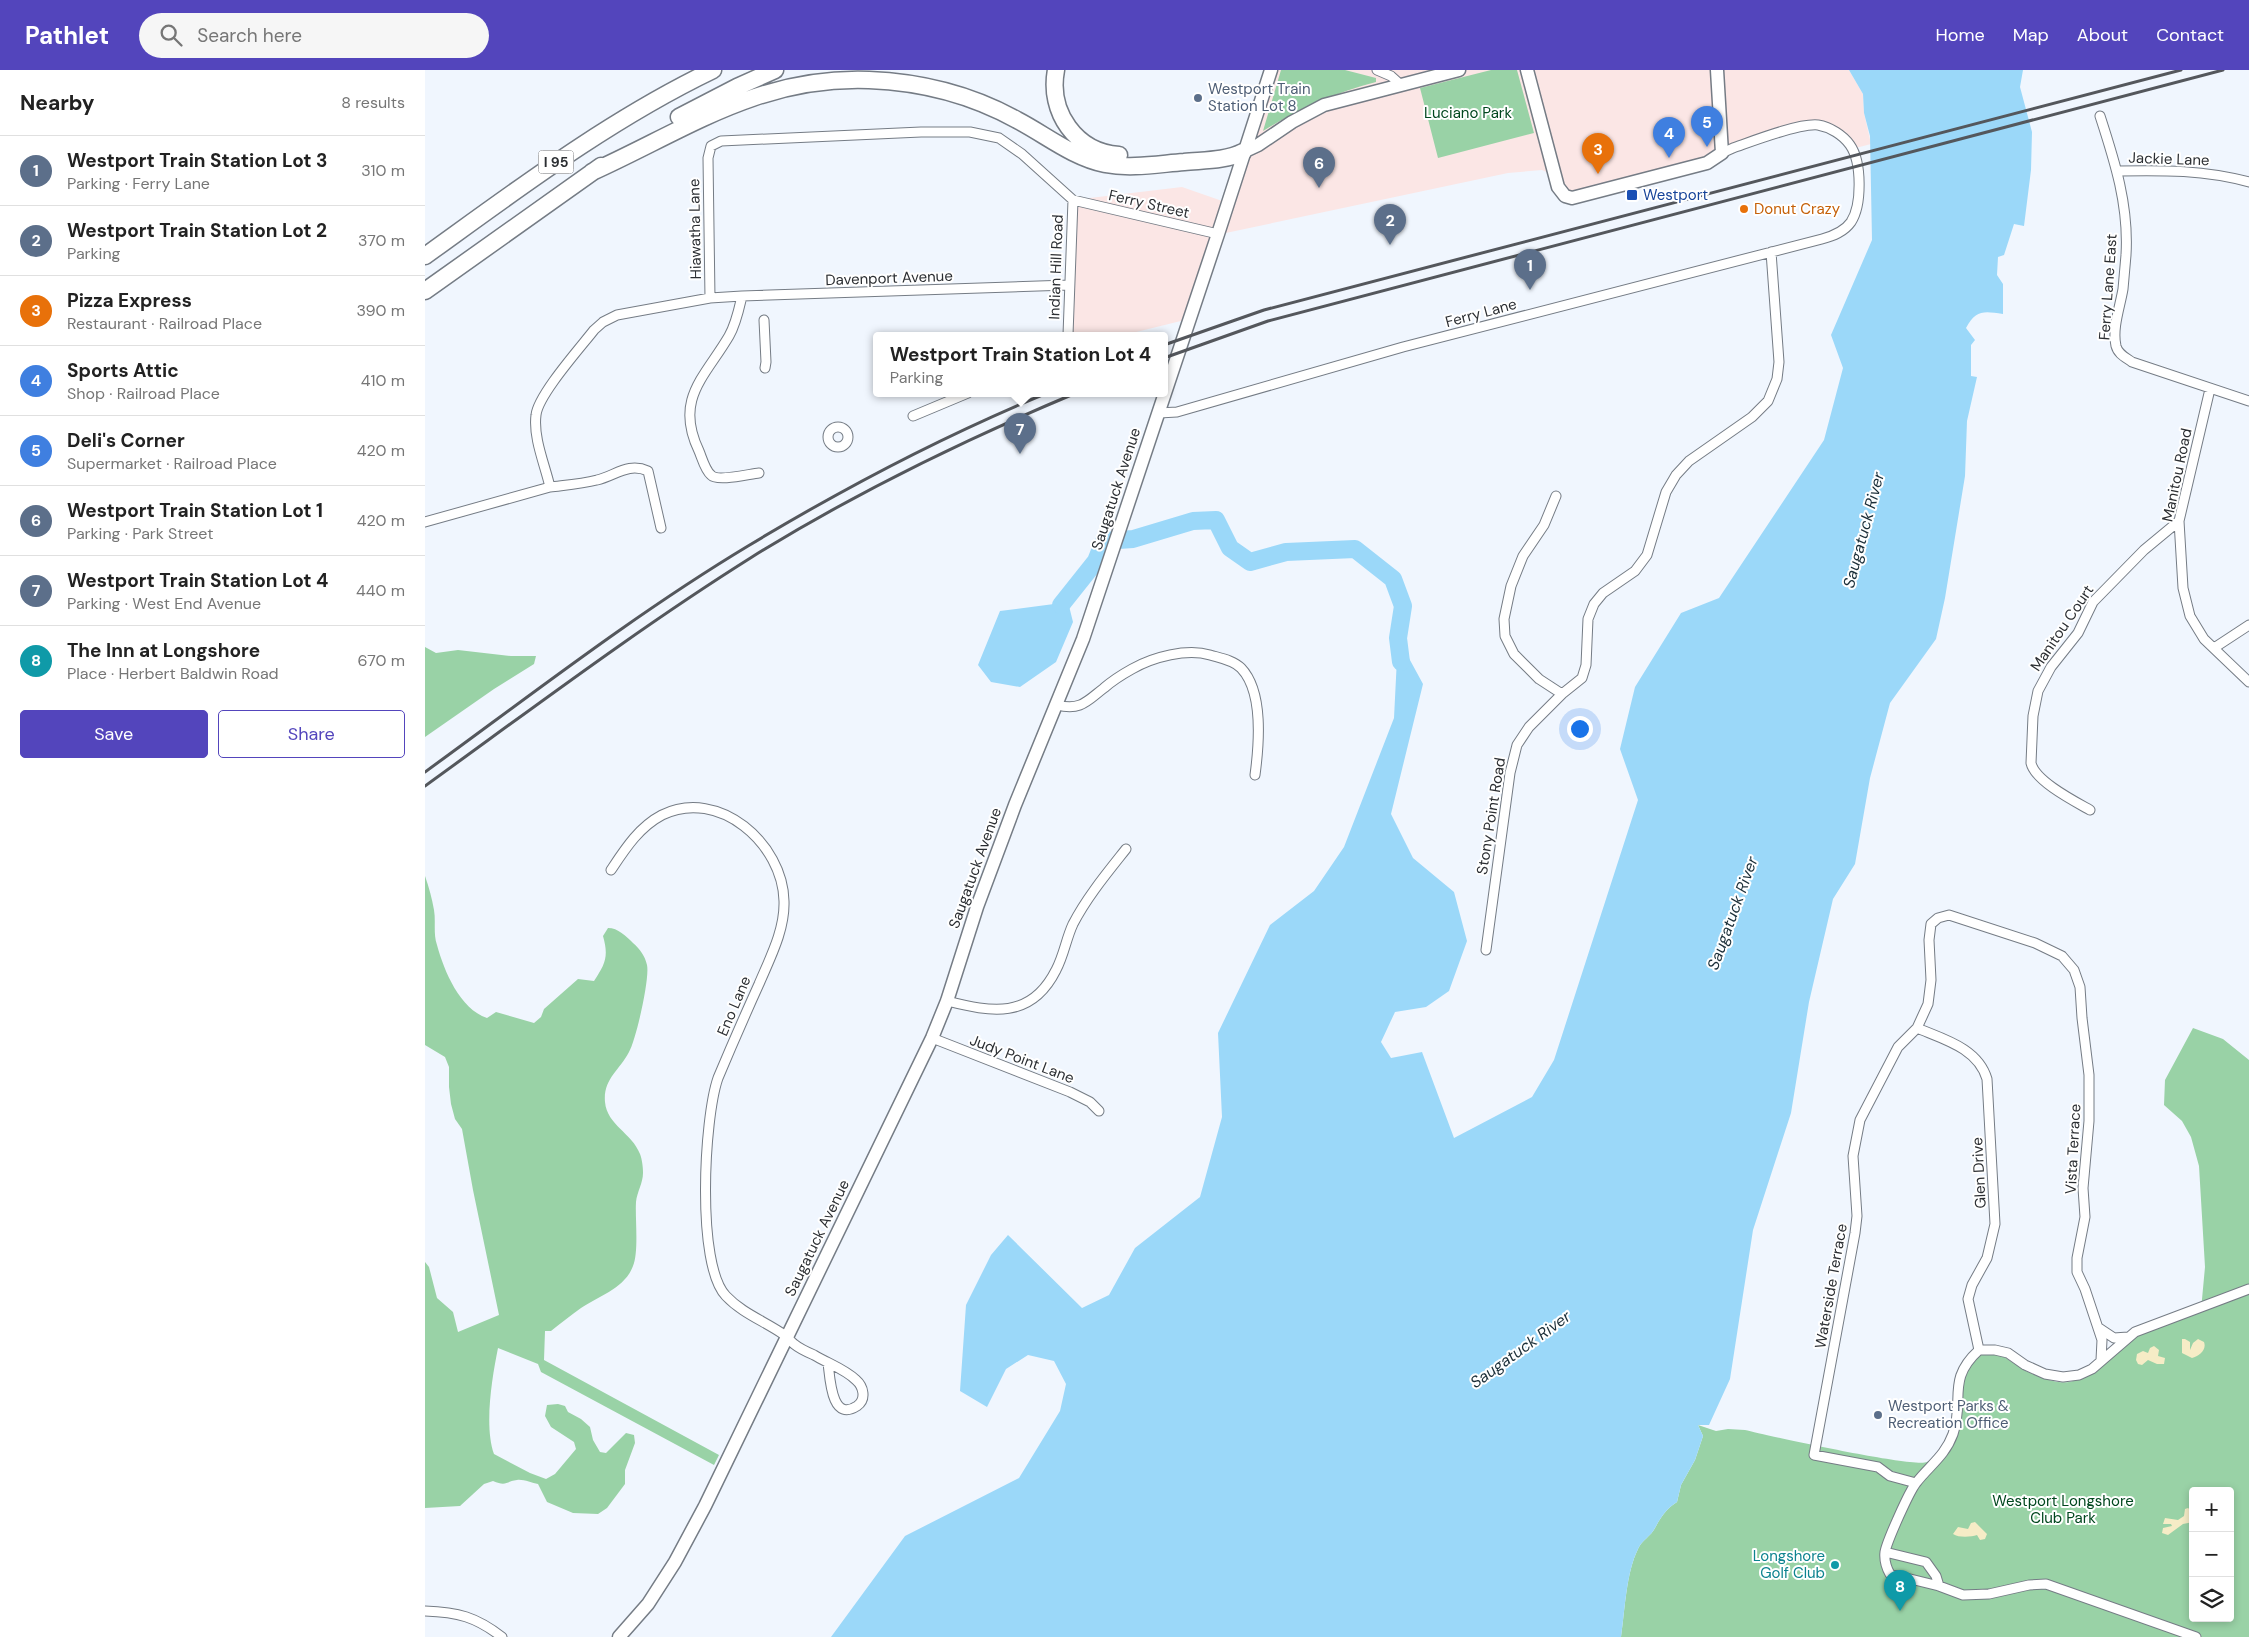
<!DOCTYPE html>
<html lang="en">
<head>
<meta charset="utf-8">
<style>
	:root { --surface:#fff; --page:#f6f6f6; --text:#222; --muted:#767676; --line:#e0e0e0; --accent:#5345bc }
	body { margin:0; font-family:"DM Sans",sans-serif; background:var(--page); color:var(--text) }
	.controls { position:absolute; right:15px; bottom:15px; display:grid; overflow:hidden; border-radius:5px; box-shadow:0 2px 8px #0003 }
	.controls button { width:45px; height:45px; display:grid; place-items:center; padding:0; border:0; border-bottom:1px solid var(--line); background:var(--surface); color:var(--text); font:25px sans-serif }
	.you { position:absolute; left:1154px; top:658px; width:18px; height:18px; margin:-12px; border:4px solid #fff; border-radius:50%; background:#1a73e8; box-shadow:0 0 0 8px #1a73e833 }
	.badge { display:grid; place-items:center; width:32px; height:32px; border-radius:50%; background:var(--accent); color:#fff; font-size:16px; font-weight:700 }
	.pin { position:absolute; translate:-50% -41px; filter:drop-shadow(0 1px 2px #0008) }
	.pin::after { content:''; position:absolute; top:26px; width:18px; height:15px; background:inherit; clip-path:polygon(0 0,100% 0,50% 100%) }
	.popup { position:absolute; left:448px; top:262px; width:295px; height:65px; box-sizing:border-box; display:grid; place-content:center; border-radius:5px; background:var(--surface); filter:drop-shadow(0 1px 4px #0005); font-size:16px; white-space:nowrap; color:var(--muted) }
	.popup b { font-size:19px; color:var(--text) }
	.popup::after { content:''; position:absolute; left:50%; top:100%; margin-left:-10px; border:10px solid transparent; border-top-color:var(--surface) }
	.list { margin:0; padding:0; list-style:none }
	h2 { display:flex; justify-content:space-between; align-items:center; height:65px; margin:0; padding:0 20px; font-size:21px }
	h2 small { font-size:16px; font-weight:400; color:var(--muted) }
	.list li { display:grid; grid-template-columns:32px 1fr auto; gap:15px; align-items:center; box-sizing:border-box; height:70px; padding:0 20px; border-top:1px solid var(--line) }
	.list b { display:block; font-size:19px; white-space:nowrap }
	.list p { margin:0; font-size:16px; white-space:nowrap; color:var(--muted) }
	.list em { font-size:16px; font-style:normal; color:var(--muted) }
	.actions { display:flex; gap:10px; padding:15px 20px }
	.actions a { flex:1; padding:11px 0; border:1px solid var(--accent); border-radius:5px; text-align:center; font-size:18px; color:var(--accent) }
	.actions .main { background:var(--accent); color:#fff }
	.icon { flex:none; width:28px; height:28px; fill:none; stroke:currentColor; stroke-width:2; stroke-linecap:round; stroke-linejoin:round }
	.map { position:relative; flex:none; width:1824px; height:1567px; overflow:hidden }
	header { display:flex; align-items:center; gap:30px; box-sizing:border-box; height:70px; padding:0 25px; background:var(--accent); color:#fff }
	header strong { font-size:24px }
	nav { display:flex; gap:28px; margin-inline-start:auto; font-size:18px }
	.search { width:350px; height:45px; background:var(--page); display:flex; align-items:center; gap:12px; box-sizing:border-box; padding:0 18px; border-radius:28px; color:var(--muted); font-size:19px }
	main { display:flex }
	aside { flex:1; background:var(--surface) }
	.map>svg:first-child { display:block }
</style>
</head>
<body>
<header>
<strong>Pathlet</strong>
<div class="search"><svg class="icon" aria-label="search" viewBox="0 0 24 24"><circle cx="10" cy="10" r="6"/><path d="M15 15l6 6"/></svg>Search here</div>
<nav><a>Home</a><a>Map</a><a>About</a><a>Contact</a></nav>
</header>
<main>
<aside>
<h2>Nearby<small>8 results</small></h2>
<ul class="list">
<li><span class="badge" style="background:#5c6f8a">1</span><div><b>Westport Train Station Lot 3</b><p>Parking · Ferry Lane</p></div><em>310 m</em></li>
<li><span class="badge" style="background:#5c6f8a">2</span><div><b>Westport Train Station Lot 2</b><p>Parking</p></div><em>370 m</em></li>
<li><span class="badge" style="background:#e8710a">3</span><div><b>Pizza Express</b><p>Restaurant · Railroad Place</p></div><em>390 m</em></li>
<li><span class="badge" style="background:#3f7fe0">4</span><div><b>Sports Attic</b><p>Shop · Railroad Place</p></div><em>410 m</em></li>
<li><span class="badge" style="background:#3f7fe0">5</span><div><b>Deli's Corner</b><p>Supermarket · Railroad Place</p></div><em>420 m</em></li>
<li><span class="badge" style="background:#5c6f8a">6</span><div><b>Westport Train Station Lot 1</b><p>Parking · Park Street</p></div><em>420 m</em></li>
<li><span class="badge" style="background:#5c6f8a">7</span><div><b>Westport Train Station Lot 4</b><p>Parking · West End Avenue</p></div><em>440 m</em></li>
<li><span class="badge" style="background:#0f9aa8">8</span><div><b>The Inn at Longshore</b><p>Place · Herbert Baldwin Road</p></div><em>670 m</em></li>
</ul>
<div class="actions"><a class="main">Save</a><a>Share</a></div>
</aside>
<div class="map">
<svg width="1824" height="1567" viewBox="0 0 1824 1567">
	<rect width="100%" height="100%" fill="#f0f6fe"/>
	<!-- commercial -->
	<path fill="#fbe6e5" d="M846,0h578l14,24 1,19 7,31 -19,5 -2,-4 -33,-20 -245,73 -17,-22 -13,-6 -34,3 -287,61 -32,85 -65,16h-56l5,-135 109,-13 46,16z"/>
	<!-- green -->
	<path fill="#99d2a6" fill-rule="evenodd" d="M856,0h64l31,8v4c-42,11 -77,27 -113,49z
		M1066,0h26l17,63 -96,25 -18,-70z
		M0,577l11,6 22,-3 53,6h25l-2,8 -40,25 -69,48z
		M0,806c4,11 7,23 9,34 2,11 -1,23 3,35 7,26 23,64 50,73l9,-6 38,11 7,-6 3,-8 34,-30 16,2c11,-17 15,-24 9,-45l5,-8c10,0 18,8 25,15 7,6 12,13 14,22 3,13 -11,75 -18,87 -10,19 -26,27 -24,50 2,23 27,31 35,52 2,5 3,13 3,19 0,10 -6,19 -7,29 -1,16 3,50 -3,64 -8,22 -34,30 -52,42 -10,7 -20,15 -30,23h-6l-1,29 175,95 -5,10 -173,-93 -3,-8 -40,-16c-6,30 -14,78 -4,106l36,19 16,6 9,-5 21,-25 -2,-7 -23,-15 -6,-11 2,-11 11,-1 7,2 3,6 13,7 9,8 3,13 7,12 6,1 20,-20 8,2 1,8 -10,27v14l-18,24 -9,6 -25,-1 -26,-11 -9,-18c-6,-1 -15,-5 -21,-4 -11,1 -10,7 -24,1l-9,3 -24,22 -35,2v-246l4,5 8,31 16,14 5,20 41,-17 -26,-125 -11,-61 -7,-10 -4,-15 -2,-17v-20l-4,-10 -20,-12z
		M1768,958l30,11 26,21v577h-628c4,-27 5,-64 17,-88 4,-9 13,-13 17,-21 6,-11 11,-19 22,-26l4,-17 14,-25 8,-24 -5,-11 18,6 12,-2 17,1c24,6 169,38 182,32 53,-24 19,-94 54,-108 17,-7 31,10 45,17 11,5 34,15 47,10 4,-1 8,-6 12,-9 16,-11 32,-24 49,-35 20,-12 45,-19 67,-27l4,-43 -6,-101 -8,-29 -9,-16 -18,-16 1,-25zM1768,1421h37v127h-37z"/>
	<!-- sand -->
	<path fill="#f6ecc6" d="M1757,1269h3l5,3v8l3,-7 5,-4 6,3c3,8 -5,14 -12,16l-10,-5z
		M1729,1276l5,4 -1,6 7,2 -1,6h-7l-9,-4 -6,5 -4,-1 -2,-4 1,-6 6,-3 5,2 2,-5z
		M1763,1438l5,4v10l-10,2 -15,11 -6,-2 1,-5 9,-2 -1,-2h-8l2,-6 13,2 6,-4 1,-7z
		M1550,1452l12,12 -2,5 -5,1 -3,-5c-6,2 -18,3 -24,-1l5,-7 10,2 3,-6z"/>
	<!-- water -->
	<path fill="#9bd8f9" d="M1424,0h174l-3,17 12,45 -1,38 -7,56 -10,-2 -10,31 -6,2 -1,18 6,9v30c-20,-3 -27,-4 -37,14l9,12 -4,5v31l6,1 -10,44 -2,55 -20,122 -9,41 -46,64 -20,75 -15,86 -22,35 -24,103 -18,111 -38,117 -23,149 -21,46h-11l5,11 -8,24 -14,25 -4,17c-11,7 -16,15 -22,26 -4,8 -13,12 -17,21 -12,24 -13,61 -17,88h-790l74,-101 114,-58 41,-67 6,-27 -12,-23 -26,-6 -22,14 -19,38 -27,-16 6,-86 25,-50 17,-20 74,73 27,-13 26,-47 65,-51 22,-80 -4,-84 52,-108 44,-34 30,-44 50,-129 4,-80 25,46 -32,130 22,44 41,34 13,49 -18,50 -23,16 -31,5 -14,30 10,16 31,-6 32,86 78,-41 22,-37 84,-260 -18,-51 15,-62 46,-74 38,-15 105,-158 19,-72 -12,-33 41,-95 -2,-104 -6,-23 -1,-19z
		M629,534l15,2 4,16 -17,40 -36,25 -29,-5 -13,-17 22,-54z"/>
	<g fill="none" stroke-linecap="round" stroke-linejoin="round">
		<!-- river -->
		<path stroke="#9bd8f9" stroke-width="18" d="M636,535l35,-44 8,-20 29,-2 60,-18 23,-1 14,28 20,14 36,-10 69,-3 38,30 10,27 -5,32 3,24"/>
		<!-- street casing -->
		<g stroke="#757c85" stroke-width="11">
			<path id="street" d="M952,0l14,6 10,9
				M1675,46c15,46 29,90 26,139 -1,11 -2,23 -3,34 -3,18 -11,39 -7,57 2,8 9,11 16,16l117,39
				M1693,101c45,-1 87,-1 131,11
				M317,226c-3,13 -6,28 -13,40 -24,41 -55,63 -30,115 3,7 6,19 12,24 6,7 38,-1 48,-2
				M285,228l-2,-140 3,-12 10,-5 200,-9h49l29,6 23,16 51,46 145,34
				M339,250l2,42 -1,6
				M643,265l5,-135
				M1785,319l-31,132 4,67 7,28 14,23 45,43
				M734,343l18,-1 226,-65 419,-108c11,-3 22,-7 29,-17 11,-17 11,-60 -1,-77 -7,-10 -20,-18 -32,-20 -19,-2 -65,16 -85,23l-11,5
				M488,346l55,-23
				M403 367a10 10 0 1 1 20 0a10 10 0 1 1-20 0Z
				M125,417c16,-2 31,-3 47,-7 18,-4 31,-18 51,-9l13,57
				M1131,426l-12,29 -21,31 -12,30 -7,33 1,17 9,18 25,25 23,15
				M0,452l125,-35c-5,-22 -17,-49 -14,-72 2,-20 44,-67 58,-85l9,-8 14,-7 93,-17 32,-2 326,-11
				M1789,578l35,-23
				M632,635c24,6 30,-4 47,-17 8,-7 19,-14 28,-19 21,-12 55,-21 78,-14 10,3 23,5 31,13 23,24 18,77 14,107
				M1665,740c-16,-9 -55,-29 -59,-47l2,-47 5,-25 13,-24 27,-34 15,-31 51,-52 35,-29
				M186,800c14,-21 28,-43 51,-55 57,-28 121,29 122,86 1,29 -14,57 -25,83 -14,31 -28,63 -41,94 -14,40 -22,187 8,218 16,17 38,25 57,38 4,3 7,7 11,10 6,5 13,8 20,11 13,8 31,14 42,25 7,6 11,19 1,26 -26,17 -27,-29 -29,-43
				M1061,880l24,-177 7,-28 12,-18 33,-33 20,-16 4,-13 2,-46 6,-15 9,-11 32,-22 12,-16 19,-63 10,-17 13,-14 63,-44 16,-16 9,-22 2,-17 -8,-110
				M522,931c44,11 84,19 109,-31 8,-15 10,-31 17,-46 14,-27 34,-51 53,-75
				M1492,958c26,11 61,20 70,51l8,145 -8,34 -15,27 -4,14 11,51
				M507,968l138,54 20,10 9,9
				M1674,1258l15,10 14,-1
				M1491,1413l-26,-7 -12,-9 -64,-12 41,-222 2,-17 -4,-60 7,-36 38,-73 19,-19 11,-24 3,-24 -2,-40 2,-16 7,-6 11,-3 86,28 27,13 12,14 6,17 2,31 7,57v46l-6,67 2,29 -8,41v14l8,17 17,51 -1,20
				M1460,1482l41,10 10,14 3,10
				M0,1541c33,1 51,6 77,26
				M1771,1567l-150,-53 -17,1 -40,9 -26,1 -24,-9 -49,-12c-4,-7 -6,-13 -5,-22 2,-11 24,-60 31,-69 14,-18 29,-27 37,-49 12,-35 -7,-54 26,-84h16l13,3 17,12 20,9 18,3 16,-2 13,-6 43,-37 114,-43"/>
		</g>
		<!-- secondary casing -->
		<g stroke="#757c85" stroke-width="15">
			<path id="secondary" d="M1102,0l31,117 7,9 7,2 135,-35 15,-10 -5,-83
				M818,82l15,-7 34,-23 32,-17 135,-35
				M194,1567l29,-33 27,-42 30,-56 227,-468 15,-37 30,-94 38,-102 68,-166 135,-405 53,-164"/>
		</g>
		<!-- highway casing -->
		<g stroke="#757c85" stroke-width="19">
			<path id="highway" d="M631,0c-8,42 20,82 63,85
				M254,47l58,-30 38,-17
				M167,102c95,-43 167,-96 277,-92 52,2 103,15 148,40 29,15 55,37 88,44 26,5 53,0 79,-2 20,-2 41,-1 59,-10
				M0,186c93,-67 184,-136 288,-186
				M0,221l176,-125"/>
		</g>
		<!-- street -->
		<use href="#street" stroke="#fff" stroke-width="9"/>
		<!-- secondary -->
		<use href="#secondary" stroke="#fff" stroke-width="12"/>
		<!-- highway -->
		<use href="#highway" stroke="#fff" stroke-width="16"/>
		<!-- rail -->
		<path stroke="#54575c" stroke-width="3" d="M739,275l100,-35 917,-240
			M739,288l104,-37 955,-251
			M0,702c106,-77 210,-158 323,-226 96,-58 195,-110 299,-153
			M0,716c108,-78 214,-158 327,-229 103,-64 212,-117 324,-164"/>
	</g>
	<!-- markers -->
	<g fill="#5c6f8a" stroke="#fff" stroke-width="2">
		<circle cx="773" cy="28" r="5"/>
		<circle cx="1453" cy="1345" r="5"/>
	</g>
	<rect fill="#1a4fb4" stroke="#fff" stroke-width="2" x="1201" y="119" width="12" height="12" rx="2.5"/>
	<circle fill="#e8710a" stroke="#fff" stroke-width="2" cx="1319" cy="139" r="5"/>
	<circle fill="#0f9aa8" stroke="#fff" stroke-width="2" cx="1410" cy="1495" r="5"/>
	<g text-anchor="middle" stroke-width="4" stroke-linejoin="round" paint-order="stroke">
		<!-- shield labels -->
		<rect fill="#fff" stroke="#6b6d70" stroke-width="1" x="113.5" y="80.5" width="35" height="23" rx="4"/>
		<g font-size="14" font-weight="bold" fill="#2b2e32">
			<text x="131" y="97">I 95</text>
		</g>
		<!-- service labels -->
		<g font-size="15" fill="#4e5e75" stroke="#fff" text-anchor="start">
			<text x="783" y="24">Westport Train<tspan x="783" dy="17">Station Lot 8</tspan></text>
			<text x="1463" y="1341">Westport Parks &amp;<tspan x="1463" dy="17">Recreation Office</tspan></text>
		</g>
		<!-- park labels -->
		<g font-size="15" fill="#00471e" stroke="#fff">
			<text x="1043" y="48">Luciano Park</text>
			<text x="1638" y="1436">Westport Longshore<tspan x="1638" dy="17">Club Park</tspan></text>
		</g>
		<!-- street labels -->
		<g font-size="15" fill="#2b2e32" stroke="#fff">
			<text transform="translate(1744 89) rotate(2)" y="5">Jackie Lane</text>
			<text transform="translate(724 134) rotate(13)" y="5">Ferry Street</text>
			<text transform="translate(270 159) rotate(-91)" y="5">Hiawatha Lane</text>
			<text transform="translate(631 197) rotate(-88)" y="5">Indian Hill Road</text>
			<text transform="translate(464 208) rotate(-2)" y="5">Davenport Avenue</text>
			<text transform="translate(1683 217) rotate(-86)" y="5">Ferry Lane East</text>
			<text transform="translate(1056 243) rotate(-15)" y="5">Ferry Lane</text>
			<text transform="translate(1752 405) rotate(-78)" y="5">Manitou Road</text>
			<text transform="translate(691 419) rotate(-72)" y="5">Saugatuck Avenue</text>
			<text transform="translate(1637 558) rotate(-56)" y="5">Manitou Court</text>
			<text transform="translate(1066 746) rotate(-81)" y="5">Stony Point Road</text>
			<text transform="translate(550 798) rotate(-70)" y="5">Saugatuck Avenue</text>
			<text transform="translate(309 936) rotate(-67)" y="5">Eno Lane</text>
			<text transform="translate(597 989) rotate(21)" y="5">Judy Point Lane</text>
			<text transform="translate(1648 1079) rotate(-87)" y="5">Vista Terrace</text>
			<text transform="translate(1554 1103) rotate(-93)" y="5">Glen Drive</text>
			<text transform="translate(392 1168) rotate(-64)" y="5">Saugatuck Avenue</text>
			<text transform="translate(1406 1216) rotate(-80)" y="5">Waterside Terrace</text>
		</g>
		<!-- transit labels -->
		<g font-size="15" fill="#164399" stroke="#fff" text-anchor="start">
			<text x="1218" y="130">Westport</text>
		</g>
		<!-- food labels -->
		<g font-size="15" fill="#c56008" stroke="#fff" text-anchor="start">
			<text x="1329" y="144">Donut Crazy</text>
		</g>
		<!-- culture labels -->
		<g font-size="15" fill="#0d838f" stroke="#fff" text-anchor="end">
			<text x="1400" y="1491">Longshore<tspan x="1400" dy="17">Golf Club</tspan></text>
		</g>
		<!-- water labels -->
		<g font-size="16" font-style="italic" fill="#1a2e38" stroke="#fff">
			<text transform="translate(1438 460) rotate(-75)" y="6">Saugatuck River</text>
			<text transform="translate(1307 843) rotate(-70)" y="6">Saugatuck River</text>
			<text transform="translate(1095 1279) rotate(-36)" y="6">Saugatuck River</text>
		</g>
	</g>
</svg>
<div class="controls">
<button>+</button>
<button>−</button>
<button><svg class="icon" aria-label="layers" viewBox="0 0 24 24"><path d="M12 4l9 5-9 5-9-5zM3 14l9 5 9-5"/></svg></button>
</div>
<div class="you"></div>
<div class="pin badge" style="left:1105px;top:220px;background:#5c6f8a">1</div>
<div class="pin badge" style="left:965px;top:175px;background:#5c6f8a">2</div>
<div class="pin badge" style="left:1173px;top:104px;background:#e8710a">3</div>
<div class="pin badge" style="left:1244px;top:88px;background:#3f7fe0">4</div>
<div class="pin badge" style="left:1282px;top:77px;background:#3f7fe0">5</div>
<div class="pin badge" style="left:894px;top:118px;background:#5c6f8a">6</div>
<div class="pin badge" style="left:595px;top:384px;background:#5c6f8a">7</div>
<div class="popup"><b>Westport Train Station Lot 4</b>Parking</div>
<div class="pin badge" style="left:1475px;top:1541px;background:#0f9aa8">8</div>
</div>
</main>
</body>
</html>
